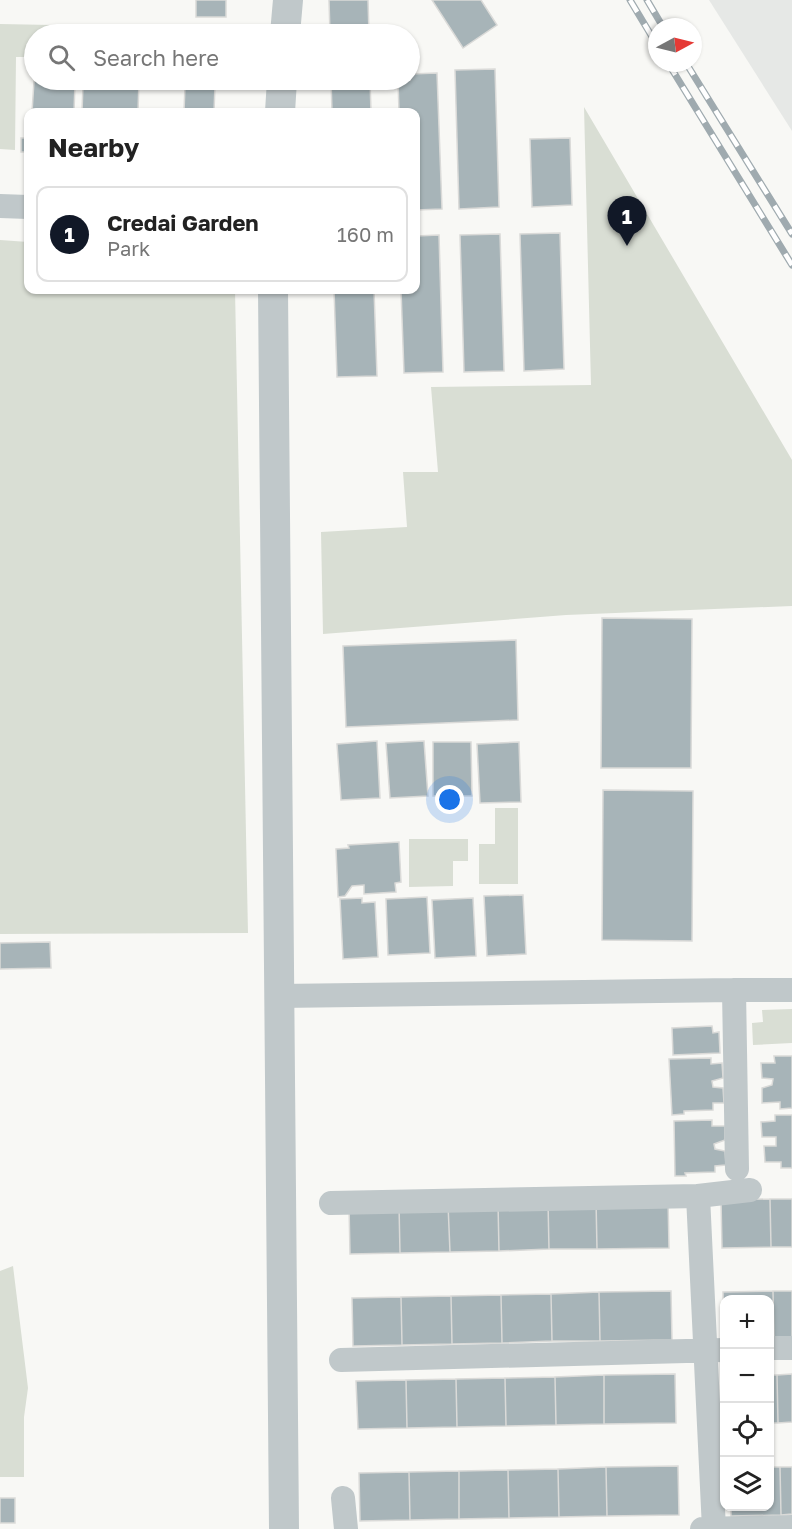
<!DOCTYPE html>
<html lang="en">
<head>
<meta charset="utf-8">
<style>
	:root { --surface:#fff; --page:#f6f6f6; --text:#222; --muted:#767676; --line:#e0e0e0; --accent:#111827 }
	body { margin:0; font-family:"Golos Text",sans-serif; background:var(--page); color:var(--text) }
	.controls { position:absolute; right:18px; bottom:18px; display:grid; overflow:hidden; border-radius:12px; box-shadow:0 2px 4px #0004 }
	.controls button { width:54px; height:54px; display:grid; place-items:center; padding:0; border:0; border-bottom:2px solid var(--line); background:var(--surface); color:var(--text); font:30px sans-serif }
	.compass { position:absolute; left:648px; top:18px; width:54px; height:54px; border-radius:50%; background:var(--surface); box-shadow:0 2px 4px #0004; rotate:83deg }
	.you { position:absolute; left:450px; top:800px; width:21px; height:21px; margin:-15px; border:4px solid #fff; border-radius:50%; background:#1a73e8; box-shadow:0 0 0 9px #1a73e833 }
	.badge { display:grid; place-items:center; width:39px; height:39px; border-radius:50%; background:var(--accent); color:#fff; font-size:20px; font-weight:700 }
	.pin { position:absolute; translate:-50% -50px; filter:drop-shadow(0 2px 3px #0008) }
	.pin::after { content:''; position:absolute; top:32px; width:21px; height:18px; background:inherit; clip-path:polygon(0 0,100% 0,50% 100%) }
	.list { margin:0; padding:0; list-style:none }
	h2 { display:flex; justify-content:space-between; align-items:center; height:78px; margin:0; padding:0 24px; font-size:26px }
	h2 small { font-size:20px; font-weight:400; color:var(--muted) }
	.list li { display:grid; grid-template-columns:39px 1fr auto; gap:18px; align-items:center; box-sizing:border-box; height:96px; margin:0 12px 12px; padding:0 12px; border:2px solid var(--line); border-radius:12px }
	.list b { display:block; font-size:22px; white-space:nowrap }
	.list p { margin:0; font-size:20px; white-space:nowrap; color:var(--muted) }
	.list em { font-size:20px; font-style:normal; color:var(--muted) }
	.icon { flex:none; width:33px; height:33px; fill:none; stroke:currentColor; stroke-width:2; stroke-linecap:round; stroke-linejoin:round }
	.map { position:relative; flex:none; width:792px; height:1529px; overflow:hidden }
	.search { position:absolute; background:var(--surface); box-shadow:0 2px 4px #0004; left:24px; top:24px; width:396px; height:66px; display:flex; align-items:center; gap:15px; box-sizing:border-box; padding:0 21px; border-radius:33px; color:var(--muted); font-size:22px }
	.panel { position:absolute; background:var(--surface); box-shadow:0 2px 4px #0004; left:24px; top:108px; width:396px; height:186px; border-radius:12px }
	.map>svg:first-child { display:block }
</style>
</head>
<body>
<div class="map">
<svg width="792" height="1529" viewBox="0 0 792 1529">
	<rect width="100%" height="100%" fill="#f8f8f5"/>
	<!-- built -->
	<path fill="#e6e8e6" d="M709,0h83v131z"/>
	<!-- green -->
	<path fill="#d9ded4" d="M0,24l52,1v9h-18v23h-18l-1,93 -15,-1z
		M174,24l69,1v9h-69z
		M584,107l208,353v146l-226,9 -243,19 -2,-102 86,-5 -4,-55h35l-7,-85 160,-2z
		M0,240l28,2v48h207l13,643 -248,1z
		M495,808h23v76h-39v-40h16z
		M409,839h59v22h-15v25l-44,1z
		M792,1009v34l-39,2 -1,-22 11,-1 -1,-12z
		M13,1266l15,122 -4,29v60h-24v-206z"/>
	<!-- building -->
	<path fill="#a7b4b8" stroke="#dadad8" stroke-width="1.5" d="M196,0h30v17h-30z
		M329,0h39l1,34h-39z
		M432,0h49l16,25 -34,23z
		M495,69l4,138 -40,2 -4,-139z
		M437,73l5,136 -26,1v-98h-17l-1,-32h12v-6z
		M120,80h19l-1,32h-56l1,-28h35z
		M331,80h39l1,32h-39z
		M34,81l41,2 -1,29h-42z
		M185,85h30l-1,27h-30z
		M21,138h7v14h-7z
		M570,138l2,67 -40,2 -2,-68z
		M560,233l4,136 -40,2 -4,-137z
		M500,234l4,137 -40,1 -4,-137z
		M439,235l4,137 -39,1 -3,-83h15v-54z
		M334,290h40l3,86 -40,1z
		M602,618l90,1 -1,149h-90z
		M516,640l2,80 -172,7 -3,-81z
		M377,741l3,57 -39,2 -4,-56z
		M424,741l4,55 -38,2 -4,-55z
		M433,742h38l1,54h-39z
		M519,742l2,60 -41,1 -3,-59z
		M603,790l90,1 -1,150 -90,-1z
		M399,842l2,40 -6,1 1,9 -32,2v-9l-12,1 -7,10 -7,1 -2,-48 13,-1 -1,-3z
		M523,895l3,59 -39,2 -3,-60z
		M427,897l3,56 -42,2 -2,-56z
		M362,898v5l13,-1 3,55 -35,2 -3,-60z
		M473,898l3,58 -41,2 -3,-58z
		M50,942l1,26 -51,1v-26z
		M712,1026l1,7 6,-1 1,21 -47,2 -1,-27z
		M774,1056h18v52l-12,1v-7l-18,1v-15l10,-3 1,-6 -11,-1 -1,-15h14z
		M711,1058v6l11,-1 1,15 -11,3 1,6 10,1 1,15h-11v7l-29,1v3l-12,1 -3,-56z
		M775,1115h17v53h-11v-6h-16l-1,-16h12v-9h-14l-1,-15 14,-1z
		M712,1120v6h13v14l-11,4 1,5 10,2 1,14 -11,1v6l-30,1 1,3h-11l-1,-55z
		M668,1198l1,50 -72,1 -1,-49z
		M770,1199l1,48 -49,1 -1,-48z
		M770,1199h22v48h-21z
		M596,1200l1,49h-48l-1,-47z
		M548,1202l1,47 -50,2 -1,-48z
		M498,1203l1,48 -49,1 -2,-48z
		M448,1204l2,48 -50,1 -1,-48z
		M399,1205l1,48 -50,1 -1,-48z
		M671,1291l1,49 -72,1 -1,-49z
		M773,1291l1,48h-4v-39h-46v40l-1,-48z
		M773,1291h19v48h-18z
		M599,1292l1,49h-48l-1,-47z
		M551,1294l1,47 -50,2 -1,-48z
		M501,1295l1,48 -50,1 -1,-48z
		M451,1296l1,48 -50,1 -1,-48z
		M401,1297l1,48 -49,1 -1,-48z
		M675,1374l1,49 -72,1v-49z
		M792,1374v48l-14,1 -1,-48z
		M604,1375v49l-48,1 -1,-48z
		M770,1375h7l1,48h-8z
		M555,1377l1,48 -50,1 -1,-48z
		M505,1378l1,48 -49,1 -1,-48z
		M456,1379l1,48 -50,1 -1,-48z
		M406,1380l1,48 -49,1 -2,-48z
		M678,1466l1,49 -72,1 -1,-49z
		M606,1467l1,49 -48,1 -1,-48z
		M770,1467h10l1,48 -50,1v-10h39z
		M780,1467h12v47l-11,1z
		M558,1469l1,48 -50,1 -1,-48z
		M508,1470l1,48 -50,1v-48z
		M459,1471v48l-49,1 -1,-48z
		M409,1472l1,48 -50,1 -1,-48z
		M0,1498h15v25h-15z"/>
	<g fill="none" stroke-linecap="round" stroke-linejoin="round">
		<!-- minor -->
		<path stroke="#c0c8ca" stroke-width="24" d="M0,206l28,1
			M734,990l3,179
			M279,996l455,-6h58
			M698,1196l52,-6
			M331,1203l367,-7 16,333
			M770,1348h22
			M341,1360l383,-10
			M343,1498l3,31
			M702,1529l90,-2"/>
		<!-- tertiary -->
		<path stroke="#c0c8ca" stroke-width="30" d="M285,34l3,-34
			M280,112l2,-32
			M273,290l11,1239"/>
		<!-- rail casing -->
		<g stroke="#9faaaf" stroke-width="7">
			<path id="rail" d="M630,0l27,45
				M647,0l16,27
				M668,63l124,202
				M686,63l106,171"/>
		</g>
		<!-- rail -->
		<use href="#rail" stroke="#fff" stroke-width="4.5" stroke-dasharray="14" stroke-linecap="butt"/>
	</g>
</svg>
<div class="controls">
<button>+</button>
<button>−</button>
<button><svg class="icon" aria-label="locate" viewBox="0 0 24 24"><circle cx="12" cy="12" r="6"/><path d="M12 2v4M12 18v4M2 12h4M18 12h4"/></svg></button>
<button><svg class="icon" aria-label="layers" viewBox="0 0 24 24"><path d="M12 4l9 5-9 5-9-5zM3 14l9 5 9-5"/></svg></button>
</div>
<svg class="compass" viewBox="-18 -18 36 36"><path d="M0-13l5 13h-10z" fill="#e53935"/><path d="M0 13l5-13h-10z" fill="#767676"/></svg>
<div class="you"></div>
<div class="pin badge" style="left:627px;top:246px">1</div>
<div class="search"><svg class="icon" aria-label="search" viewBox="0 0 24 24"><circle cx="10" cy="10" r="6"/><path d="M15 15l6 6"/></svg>Search here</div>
<section class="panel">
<h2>Nearby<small></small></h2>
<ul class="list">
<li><span class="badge">1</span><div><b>Credai Garden</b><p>Park</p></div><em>160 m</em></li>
</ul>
</section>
</div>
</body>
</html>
